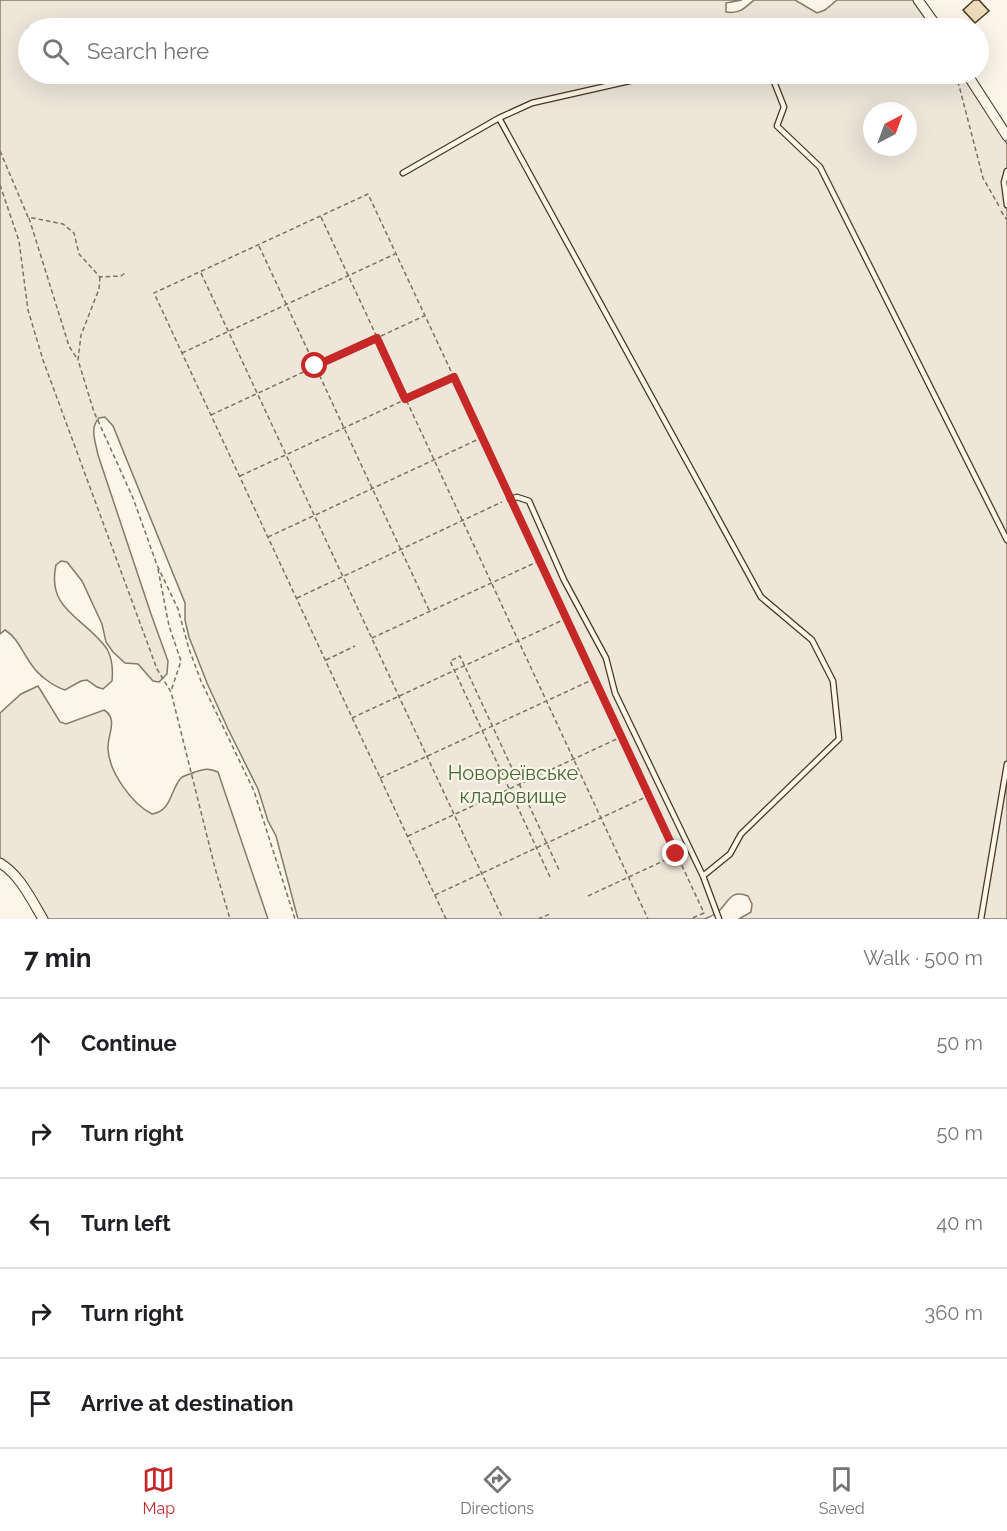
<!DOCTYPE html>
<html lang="en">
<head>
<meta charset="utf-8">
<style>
	:root { --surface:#fff; --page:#f2f2f2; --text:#202124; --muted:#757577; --line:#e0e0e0; --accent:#c62828 }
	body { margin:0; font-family:Raleway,sans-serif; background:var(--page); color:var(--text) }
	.compass { position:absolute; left:863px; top:102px; width:54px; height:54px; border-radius:50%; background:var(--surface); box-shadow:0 6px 24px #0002; rotate:41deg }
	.stop { position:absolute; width:18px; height:18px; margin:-14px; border:4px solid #c62828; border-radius:50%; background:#fff }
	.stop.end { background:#c62828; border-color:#fff; box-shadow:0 2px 6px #0008 }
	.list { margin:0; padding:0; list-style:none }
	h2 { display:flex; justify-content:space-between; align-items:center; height:78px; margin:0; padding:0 24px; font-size:26px }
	h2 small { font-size:20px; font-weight:400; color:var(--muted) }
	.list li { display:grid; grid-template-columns:39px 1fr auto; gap:18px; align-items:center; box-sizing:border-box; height:90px; padding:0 24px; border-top:2px solid var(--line) }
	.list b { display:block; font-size:22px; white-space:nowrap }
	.list em { font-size:20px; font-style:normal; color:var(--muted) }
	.icon { flex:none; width:33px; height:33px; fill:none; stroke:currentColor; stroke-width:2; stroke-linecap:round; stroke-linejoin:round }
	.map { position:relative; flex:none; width:1007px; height:919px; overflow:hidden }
	.search { position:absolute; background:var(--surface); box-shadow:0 6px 24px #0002; left:18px; right:18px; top:18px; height:66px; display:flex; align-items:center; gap:15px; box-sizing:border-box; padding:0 21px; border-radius:33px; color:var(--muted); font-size:22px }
	.sheet { height:528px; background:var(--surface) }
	nav { display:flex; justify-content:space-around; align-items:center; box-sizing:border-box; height:84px; border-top:2px solid var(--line); background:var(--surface); font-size:16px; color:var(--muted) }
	nav a { display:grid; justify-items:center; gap:3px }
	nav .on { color:var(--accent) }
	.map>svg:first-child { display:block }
</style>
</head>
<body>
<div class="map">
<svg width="1007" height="919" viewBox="0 0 1007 919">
	<rect width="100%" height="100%" fill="#fbf6e9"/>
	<!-- green -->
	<path fill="#ede6d9" stroke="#887966" stroke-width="1.5" fill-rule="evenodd" d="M0,0h742l-16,3v9c13,2 18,-3 28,-12h41l22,13 8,-3 12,-10h78l23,28h-910v46h940l39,70v775h-268l12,-7 1,-8 -4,-8c-18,-7 -19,6 -30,16 -4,3 -9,5 -13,7h-407l-22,-83 -8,-15 -10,-32 -30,-60 -21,-46 -18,-46 -4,-17v-17l-72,-177 -8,-9 -6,1c-10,10 -3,25 -1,37l53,159 17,47 -1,13 -8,8 -6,-1 -15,-17 -13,-1 -12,-11 -7,-10 -4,-18 -20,-43 -15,-19 -6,-1 -5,4c-10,46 30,53 51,84 5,9 6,22 5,32l-9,8 -6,-2 -10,-7 -6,1 -16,9c-12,-4 -26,-14 -34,-26 -9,-12 -13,-26 -26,-34l-5,4zM872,111h36v36h-36z
		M38,686l22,36 6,2 38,-14c15,9 3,25 4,39 1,23 24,55 44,65 20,-3 18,-24 29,-36 4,-3 10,-4 14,-6 10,-3 13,-4 23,0l50,147h-229l-24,-43 -15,-13v-150l21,-19z"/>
	<!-- building -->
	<path fill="#ecdcbc" stroke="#4a3520" stroke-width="1.5" d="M974,0h5l10,11 -14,12 -12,-13z"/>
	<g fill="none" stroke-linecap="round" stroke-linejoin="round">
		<!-- service casing -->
		<g stroke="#4a3520" stroke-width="7">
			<path id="service" d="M771,74l13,33 -7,19 43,41 187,373
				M499,118l262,479 51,43 21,41 6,58 -98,95 -11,20 -27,22 -88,-183 -9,-35 -42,-78 -35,-79 -12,-4 -7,2
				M1007,171l-3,11 3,23
				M403,173l96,-55 33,-15 128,-29
				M703,876l16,43
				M981,919l26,-155"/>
		</g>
		<!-- minor casing -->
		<g stroke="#4a3520" stroke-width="11">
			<path id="minor" d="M918,0l20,28
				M967,74l40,62
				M0,863c20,12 31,36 43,56"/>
		</g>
		<!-- path -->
		<path stroke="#7f6f5c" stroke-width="1.5" stroke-dasharray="4.5 3" stroke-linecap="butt" d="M956,74l27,104 16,28
			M0,151l28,66 35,7 11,9 5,21 21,23 21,-1 4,-3
			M0,185l19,56 9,69 15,50 114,309 14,23 44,176 15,51
			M1001,211l6,9
			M321,217l327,702
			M29,218l40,128 9,14
			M259,246l171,366
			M201,273l302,646
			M100,277l-1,12 -18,46 -3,25 16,52 39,86 24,67 21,44 11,40 12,32 53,110 41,128
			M182,353l213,-99
			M211,415l213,-99
			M240,476l214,-99
			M514,505l190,408 -14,6
			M268,537l213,-99
			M158,569l11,57 12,35 -10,30
			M297,598l205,-96
			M372,638l167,-77
			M326,660l29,-14
			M352,718l213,-99
			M380,778l214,-99
			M408,836l213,-99
			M550,877l-100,-216 10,-5 100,216
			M435,895l213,-99
			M588,896l88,-41
			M446,919l-292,-626 214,-99 140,299
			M538,919l12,-5"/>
		<!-- service -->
		<use href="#service" stroke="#fbf6e9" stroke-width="4.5"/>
		<!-- minor -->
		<use href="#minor" stroke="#fbf6e9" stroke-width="9"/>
	</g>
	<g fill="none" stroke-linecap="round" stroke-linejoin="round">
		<!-- route -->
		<path stroke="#c62828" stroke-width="8" d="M315,366l62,-28 28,61 49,-22 222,477"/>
	</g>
	<g text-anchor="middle" stroke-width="4.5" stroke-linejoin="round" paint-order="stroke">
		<!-- park labels -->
		<g font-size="20" fill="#436837" stroke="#fbf6e9">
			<text x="513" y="780">Новореївське<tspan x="513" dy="23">кладовище</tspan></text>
		</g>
	</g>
</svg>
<svg class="compass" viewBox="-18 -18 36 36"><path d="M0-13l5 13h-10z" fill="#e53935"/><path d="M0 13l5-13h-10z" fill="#757577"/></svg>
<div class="stop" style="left:315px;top:366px"></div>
<div class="stop end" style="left:676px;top:854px"></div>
<div class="search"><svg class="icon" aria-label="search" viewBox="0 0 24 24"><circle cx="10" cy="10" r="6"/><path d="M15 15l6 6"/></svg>Search here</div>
</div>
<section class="sheet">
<h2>7 min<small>Walk · 500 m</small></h2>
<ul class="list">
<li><svg class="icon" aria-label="ahead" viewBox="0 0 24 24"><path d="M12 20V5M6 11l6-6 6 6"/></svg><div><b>Continue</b></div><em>50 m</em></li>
<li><svg class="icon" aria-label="right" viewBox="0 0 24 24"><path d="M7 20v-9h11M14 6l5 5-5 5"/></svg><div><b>Turn right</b></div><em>50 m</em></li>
<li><svg class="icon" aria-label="left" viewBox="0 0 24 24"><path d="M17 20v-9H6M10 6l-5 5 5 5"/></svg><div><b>Turn left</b></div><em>40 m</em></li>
<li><svg class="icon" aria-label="right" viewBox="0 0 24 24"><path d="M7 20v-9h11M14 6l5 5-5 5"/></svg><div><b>Turn right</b></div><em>360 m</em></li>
<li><svg class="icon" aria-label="arrive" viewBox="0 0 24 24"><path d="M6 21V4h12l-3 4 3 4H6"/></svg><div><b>Arrive at destination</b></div></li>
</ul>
</section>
<nav>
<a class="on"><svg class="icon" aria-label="map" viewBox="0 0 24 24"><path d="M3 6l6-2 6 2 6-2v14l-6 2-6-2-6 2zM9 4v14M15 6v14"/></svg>Map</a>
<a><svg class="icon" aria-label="directions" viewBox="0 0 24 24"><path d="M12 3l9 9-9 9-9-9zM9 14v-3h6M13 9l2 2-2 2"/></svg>Directions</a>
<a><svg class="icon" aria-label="saved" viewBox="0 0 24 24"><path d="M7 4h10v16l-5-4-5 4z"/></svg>Saved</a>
</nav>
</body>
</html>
